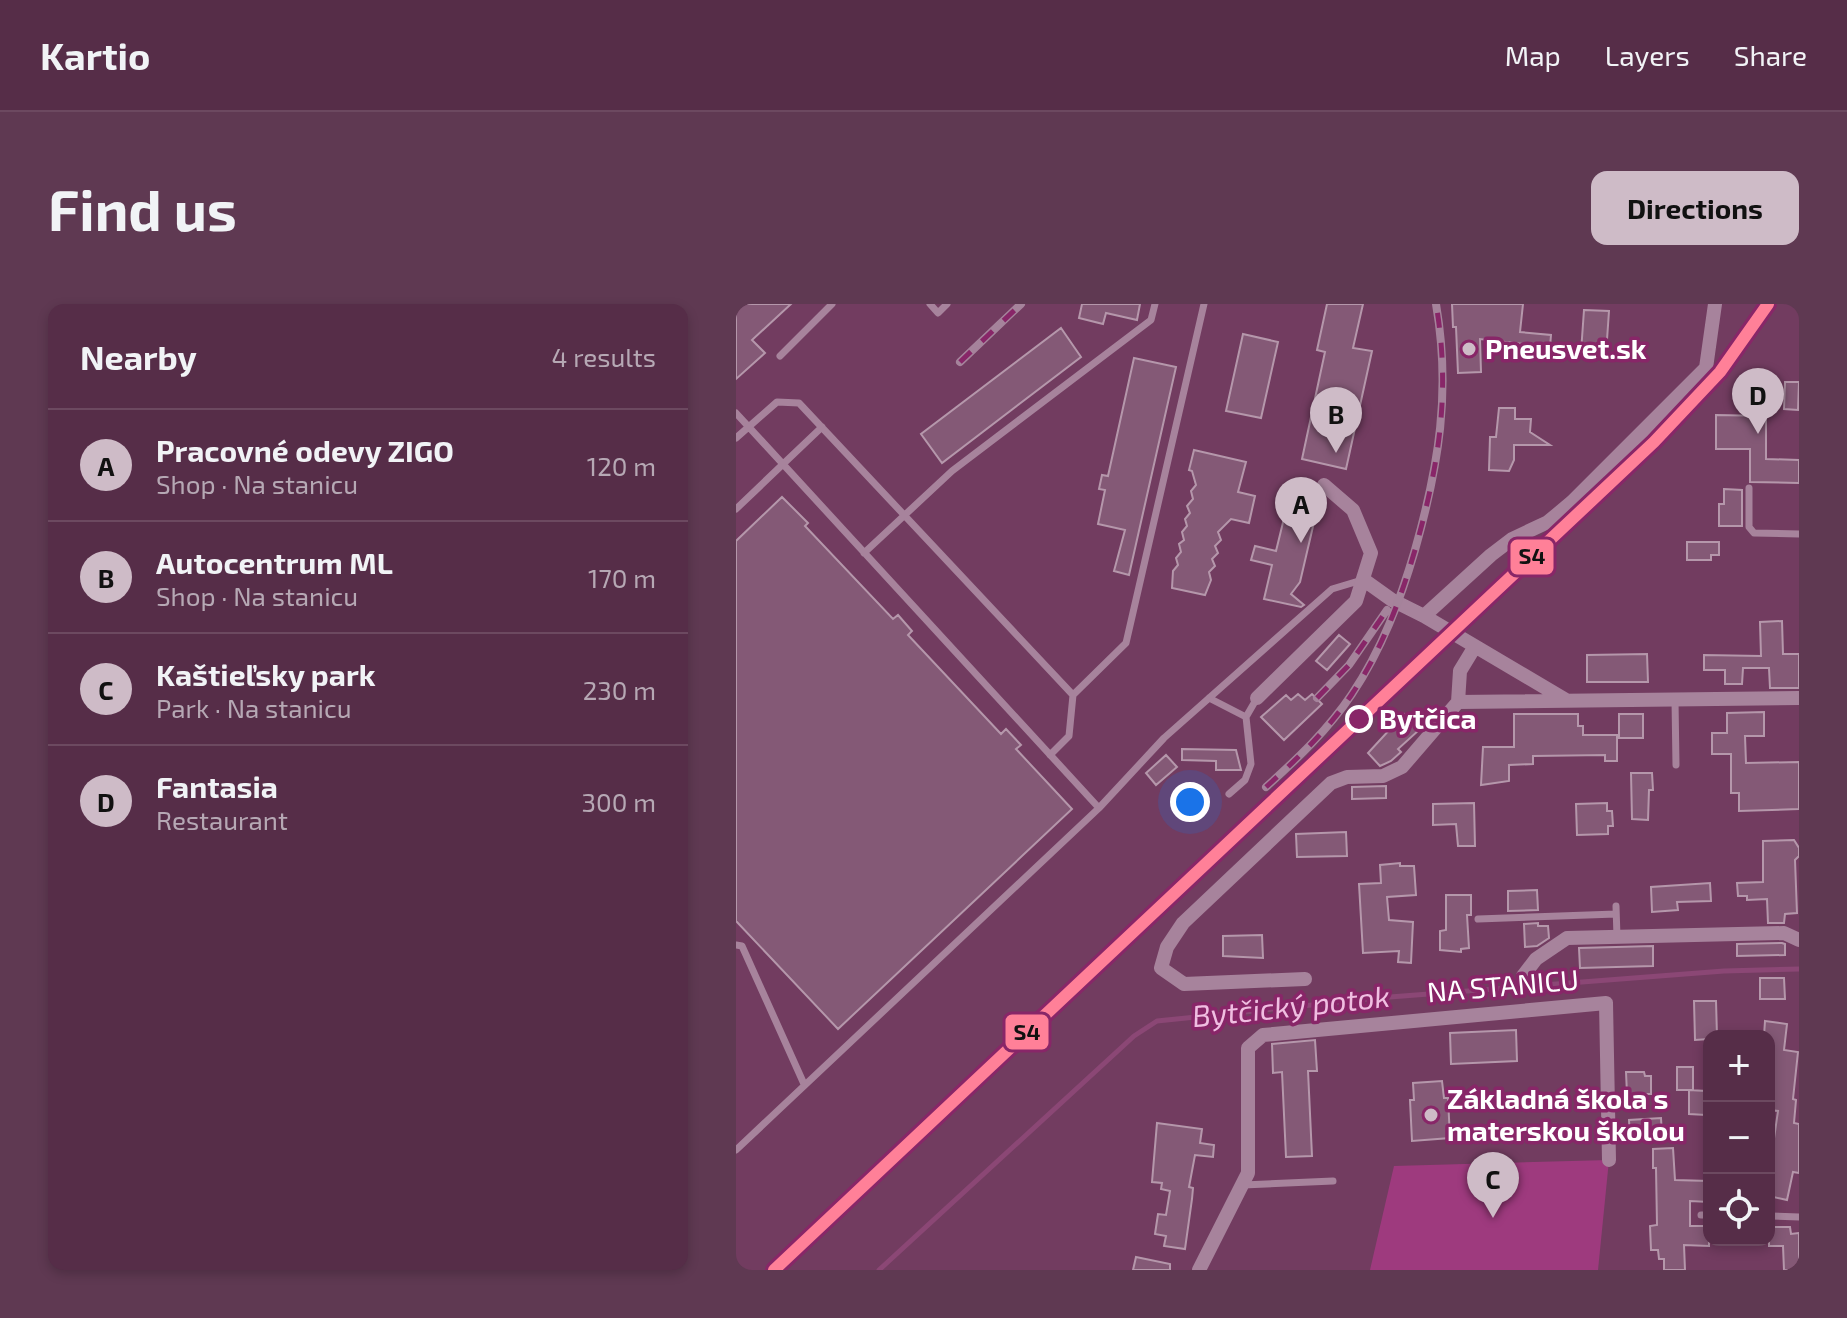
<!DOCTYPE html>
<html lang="en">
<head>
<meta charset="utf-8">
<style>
	:root { --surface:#562d48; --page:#5f3952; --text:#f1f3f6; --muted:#b6a8b4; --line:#6c4960; --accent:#cebbc7 }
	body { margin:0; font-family:"Exo 2",sans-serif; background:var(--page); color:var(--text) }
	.controls { position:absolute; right:24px; bottom:24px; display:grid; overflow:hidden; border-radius:16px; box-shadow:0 4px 12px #0003 }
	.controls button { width:72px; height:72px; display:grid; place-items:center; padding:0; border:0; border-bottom:2px solid var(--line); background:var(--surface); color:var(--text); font:40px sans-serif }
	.you { position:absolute; left:454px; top:498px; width:28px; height:28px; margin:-20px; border:6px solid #fff; border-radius:50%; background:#1a73e8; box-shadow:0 0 0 12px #1a73e833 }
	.badge { display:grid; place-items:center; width:52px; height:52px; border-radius:50%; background:var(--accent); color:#111; font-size:26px; font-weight:700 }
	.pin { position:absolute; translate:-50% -66px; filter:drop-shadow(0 2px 4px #0008) }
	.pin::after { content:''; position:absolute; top:42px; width:28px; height:24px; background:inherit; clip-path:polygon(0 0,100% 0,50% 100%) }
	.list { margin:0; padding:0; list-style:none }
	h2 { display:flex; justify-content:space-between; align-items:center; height:104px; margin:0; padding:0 32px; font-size:34px }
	h2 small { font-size:26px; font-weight:400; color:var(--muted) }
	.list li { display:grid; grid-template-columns:52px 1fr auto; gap:24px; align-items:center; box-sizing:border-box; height:112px; padding:0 32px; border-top:2px solid var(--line) }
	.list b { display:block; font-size:30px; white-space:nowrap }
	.list p { margin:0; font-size:26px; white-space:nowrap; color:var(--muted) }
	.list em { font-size:26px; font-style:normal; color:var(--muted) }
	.icon { flex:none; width:44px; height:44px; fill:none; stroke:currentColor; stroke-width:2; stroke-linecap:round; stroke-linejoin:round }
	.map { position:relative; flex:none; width:1063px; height:966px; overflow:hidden; border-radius:16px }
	header { display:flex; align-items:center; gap:48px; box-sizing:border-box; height:112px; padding:0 40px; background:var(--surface); border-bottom:2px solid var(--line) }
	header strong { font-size:38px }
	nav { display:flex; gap:44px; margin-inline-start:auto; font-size:28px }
	.intro { display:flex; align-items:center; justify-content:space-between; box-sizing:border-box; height:192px; padding:0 48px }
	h1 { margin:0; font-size:56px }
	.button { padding:20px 36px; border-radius:16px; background:var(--accent); color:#111; font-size:28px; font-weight:700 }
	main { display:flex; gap:48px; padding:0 48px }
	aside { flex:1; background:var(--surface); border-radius:16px; box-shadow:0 4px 12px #0003 }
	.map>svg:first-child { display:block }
</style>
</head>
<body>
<header>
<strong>Kartio</strong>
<nav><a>Map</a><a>Layers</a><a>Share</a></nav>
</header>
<div class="intro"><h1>Find us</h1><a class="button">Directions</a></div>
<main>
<aside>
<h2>Nearby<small>4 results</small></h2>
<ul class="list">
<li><span class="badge">A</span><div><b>Pracovné odevy ZIGO</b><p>Shop · Na stanicu</p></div><em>120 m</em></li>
<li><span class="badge">B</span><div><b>Autocentrum ML</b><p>Shop · Na stanicu</p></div><em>170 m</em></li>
<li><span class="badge">C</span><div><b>Kaštieľsky park</b><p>Park · Na stanicu</p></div><em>230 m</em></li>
<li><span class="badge">D</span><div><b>Fantasia</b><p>Restaurant</p></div><em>300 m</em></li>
</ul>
</aside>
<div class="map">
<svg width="1063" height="966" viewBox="0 0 1063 966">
	<rect width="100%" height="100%" fill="#723c60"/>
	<!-- green -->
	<path fill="#9e3a7e" d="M873,856l-11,110h-228l24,-104z"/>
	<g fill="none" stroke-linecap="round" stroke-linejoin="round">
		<!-- stream -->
		<path stroke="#8b4775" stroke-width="5" d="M143,966l255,-234 23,-15 233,-24 334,-26 75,-2"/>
	</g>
	<!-- building -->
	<path fill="#845976" stroke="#b597ab" stroke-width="2" d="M0,0h55l-39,36 13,13 -29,26z
		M346,0h58l-3,16 -31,-7 -3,11 -24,-6z
		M591,0h36l-10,44 19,3 -26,118 -44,-10 23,-107 -8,-2z
		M716,0h71l-3,28 31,3 -1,12 -70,-8 1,33 -23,1 -2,-46h-3z
		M848,6l25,1 -3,43 -25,-2z
		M325,24l20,29 -139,106 -21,-29z
		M507,30l35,8 -17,76 -35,-7z
		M398,54l42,9 -47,208 -15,-4 11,-41 -27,-6 7,-34 -6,-1 3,-14 6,1z
		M1049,78h14l-1,28 -14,-1z
		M763,104h16v11h16l-1,13 20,13h-36v15l-5,11 -20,-1 1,-33h6z
		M980,111l50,1v43l33,1v23l-49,-1v-33h-34z
		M458,146l52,12 -8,30 17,4 -6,27 -18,-4 -13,13 3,8 -6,6 3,7 -6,6 3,7 -6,6 2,8 -6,15 -33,-7 1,-17 5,-6 -2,-7 5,-6 -2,-8 5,-4 -2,-8 5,-6 -2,-7 5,-6 -3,-7 6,-7 -2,-8 5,-6 -4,-14 -3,-1z
		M988,185l18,1v36h-23v-22h5z
		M46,193l26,26 -3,3 88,93 5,-4 14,16 -4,4 93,99 5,-5 15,16 -5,4 56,60 -234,220 -102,-108v-380z
		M553,194l29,7 -18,77 -9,12 13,11 -3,2 -37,-8 8,-34 -21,-5 4,-14 21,5z
		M951,238h32v13h-8v5h-24z
		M1046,317l1,33h16v34h-29l-1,-20h-26l-1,16h-17v-14h-21v-15l57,1 -1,-34z
		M603,331l11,9 -23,26 -11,-9z
		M911,350l1,28h-61v-27z
		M562,390l7,6 7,-6 10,10 -38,36 -23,-23 25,-22 5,5z
		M1028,408v24h-19l1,27 53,-1v47l-60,2v-18h-8v-39h-19v-21h15v-20z
		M668,410l15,16 -21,19 3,3 -10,9 -11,5 -12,-13z
		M778,410h64v12h5v9h34v26h-12v-6l-72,1v8l-24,1v16l-28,4 2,-38h31z
		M883,410h24v24h-24z
		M446,445l54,1 5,20h-25v-9l-34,-1z
		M430,451l11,12 -21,18 -10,-12z
		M895,469h21l1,17h-4l-1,30 -16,-1z
		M650,482v12l-34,1v-12z
		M738,499l1,43h-17l-2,-22 -23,1v-21z
		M871,499v8h5l1,15h-5v8l-31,1 -1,-31z
		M610,528l1,24 -50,1 -1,-23z
		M1058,536l5,8v8l-4,4 2,53 -12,1 -1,9h-16l-1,-24 -20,1v-4h-9l-1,-13 26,-1v-41z
		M664,559v3h14l2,29 -29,2 2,23 24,2 -2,41 -13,-1 1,-11 -36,2 -4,-69 22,-1 -1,-18z
		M974,579l1,18 -34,1 1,8 -26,2 -1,-25z
		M801,586l1,20 -30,1v-20z
		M710,591h25v20h-4l2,33 -8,1v3l-21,-2v-19l6,-1z
		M802,619v3h10l1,12 -12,8 -12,1 -1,-23z
		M526,631l1,23 -40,-2v-20z
		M1046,639l3,1v11l-48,1v-12z
		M917,642v20l-73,2 -1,-20z
		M1024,674h24l1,21h-25z
		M958,697h22l1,35h-8v3l-14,1z
		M1029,717l22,3 -3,26 14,2 -5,47 3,1 -2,23 5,1v49l-6,-1 -6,28 -18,-4v-23l9,-62 -9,-1v-74h-5z
		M780,726l1,31 -66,3 -1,-31z
		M579,736l2,31h-9l4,85 -26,1 -4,-85 -9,1 -1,-29z
		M941,763h16v23h-16z
		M890,768h18l1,4h6v18h-24z
		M706,777l2,17h4l2,40 -38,3 -2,-41h4l-1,-17z
		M953,786l17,1v24l-17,-1z
		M925,814l1,18 -32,2 -1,-18z
		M421,819l45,6 -2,14 14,2 -1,12 -18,-2 -6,32 4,1 -1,11 -7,50 -21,-3 2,-10 -11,-2 3,-20 8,1 4,-24 -9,-2 1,-6 -10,-1z
		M937,844l2,32 34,1v21l-19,-1v25h19v20l-25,-1 1,25h-21v-11h-5l-1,-9h-7l-1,-24 7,-1 -1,-57h-3v-19z
		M1033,923h21l1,7 8,-1v37h-15l-1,-24h-14z
		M400,953l34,7v6h-37z"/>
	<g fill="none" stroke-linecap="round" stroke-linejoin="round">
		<!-- service -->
		<path stroke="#a7839c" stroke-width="7" d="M194,0l8,9 9,-9
			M44,52l52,-52
			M0,109l363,395
			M0,134l41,-36 22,1 274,292 -4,41 -19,19
			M1013,184v39l5,6 45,1
			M0,205l86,-82
			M128,249l88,-82 199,-151 4,-16
			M337,391l53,-52 78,-339
			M473,394l37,19
			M939,396l1,65
			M493,490l16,-14 6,-16 -5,-47 11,-19
			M880,602l1,31
			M742,615l138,-5
			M0,641l6,1 62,138
			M0,846l363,-342 65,-70 168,-149 30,-9
			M507,881l90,-4
			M965,911h8
			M1033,912l30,1"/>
		<!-- minor -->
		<path stroke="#a7839c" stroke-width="14" d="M628,276l28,20 32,16 142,84
			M688,312l67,-61 21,-16 36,-17 24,-20 134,-134 9,-64
			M521,394l99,-97 15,-48 -18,-43 -29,-25
			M722,398l341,-4
			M787,672l13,-17 31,-21 217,-5 15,7
			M569,675l-121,5 -23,-16 6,-21 16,-24 148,-140 16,-6 36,-1 19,-9 56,-65 2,-31 14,-23
			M463,966l49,-97v-125l15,-13 343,-32 3,157"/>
		<!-- rail casing -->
		<g stroke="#a5839b" stroke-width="8">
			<path id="rail" d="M224,58l61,-58
				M581,394l32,-33 38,-55
				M530,483c31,-28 62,-57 86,-93 30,-45 48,-93 63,-144 24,-85 36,-159 21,-246"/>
		</g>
		<!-- rail -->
		<use href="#rail" stroke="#882668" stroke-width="5" stroke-dasharray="15" stroke-linecap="butt"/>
		<!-- rail-1 casing -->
		<g stroke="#882668" stroke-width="18">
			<path id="rail-1" d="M38,966l880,-828 66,-70 48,-68"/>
		</g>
		<!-- rail-1 -->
		<use href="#rail-1" stroke="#ff8098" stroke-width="12"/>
	</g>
	<!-- markers -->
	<g fill="#cebbc7" stroke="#882668" stroke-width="3">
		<circle cx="733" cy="45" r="8"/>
		<circle cx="695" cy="811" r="8"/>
	</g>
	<circle fill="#882668" stroke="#fff" stroke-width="4" cx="623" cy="415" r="12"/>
	<g text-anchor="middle" stroke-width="7" stroke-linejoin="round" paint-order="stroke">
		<!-- poi labels -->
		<g font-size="28" font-weight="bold" fill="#fff" stroke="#882668" text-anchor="start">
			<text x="749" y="55">Pneusvet.sk</text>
			<text x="711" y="805">Základná škola s<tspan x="711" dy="32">materskou školou</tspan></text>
		</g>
		<!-- stop labels -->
		<g font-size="28" font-weight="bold" fill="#fff" stroke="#882668" text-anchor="start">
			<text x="643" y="425">Bytčica</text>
		</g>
		<!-- street labels -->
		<g font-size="28" fill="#fff" stroke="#882668">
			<text transform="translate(767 682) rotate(-5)" y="10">NA STANICU</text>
		</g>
		<!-- water labels -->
		<g font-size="30" font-style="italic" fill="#f0bee1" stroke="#882668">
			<text transform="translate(555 703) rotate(-6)" y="10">Bytčický potok</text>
		</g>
	</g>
	<g stroke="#882668" stroke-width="3">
		<rect x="773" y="234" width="46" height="38" rx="8" fill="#ff8098"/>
		<rect x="268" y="709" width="46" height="38" rx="8" fill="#ff8098"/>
	</g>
	<g font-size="22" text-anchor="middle" font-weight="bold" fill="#111">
		<text x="796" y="260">S4</text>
		<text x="291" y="736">S4</text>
	</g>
</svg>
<div class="controls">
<button>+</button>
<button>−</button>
<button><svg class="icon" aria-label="locate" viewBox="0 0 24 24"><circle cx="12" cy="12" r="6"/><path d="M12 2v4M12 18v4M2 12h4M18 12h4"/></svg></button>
</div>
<div class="you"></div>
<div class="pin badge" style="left:565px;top:239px">A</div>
<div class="pin badge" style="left:600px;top:149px">B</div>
<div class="pin badge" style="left:757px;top:914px">C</div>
<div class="pin badge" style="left:1022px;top:130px">D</div>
</div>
</main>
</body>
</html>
